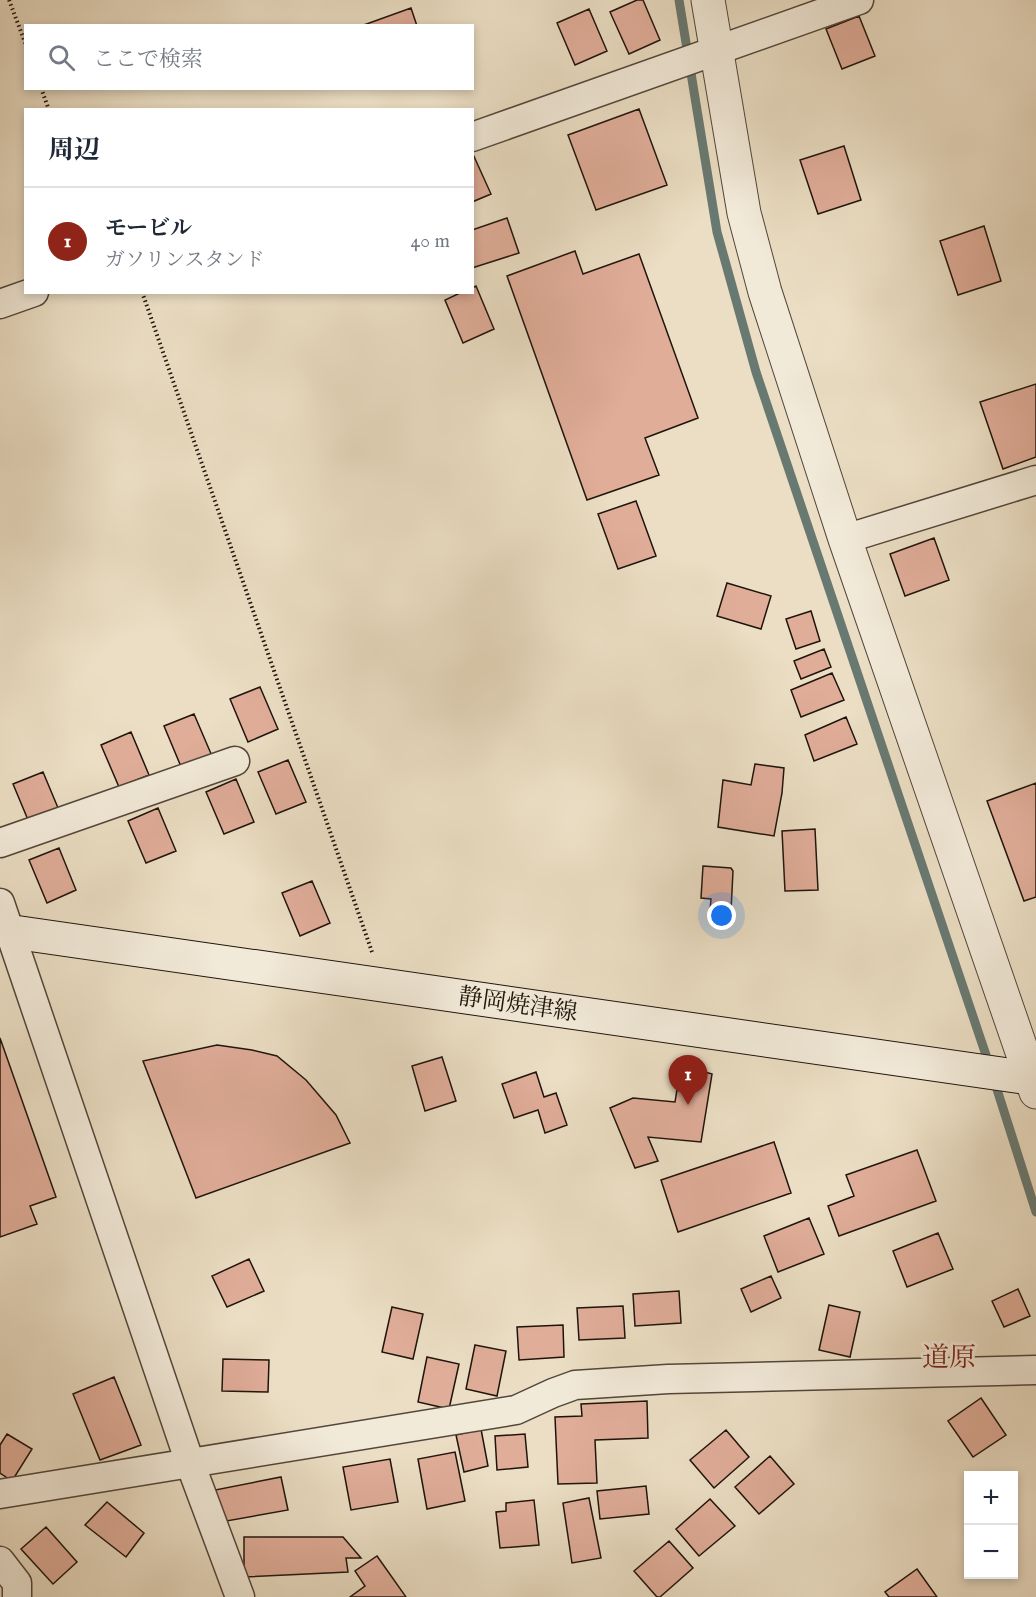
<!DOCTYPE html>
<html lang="ja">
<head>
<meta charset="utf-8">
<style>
	:root { --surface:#fff; --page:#f2f2f3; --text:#1f2937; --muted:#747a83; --line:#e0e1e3; --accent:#8f2418 }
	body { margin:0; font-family:"IM FELL English","Noto Serif JP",serif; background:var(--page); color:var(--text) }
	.controls { position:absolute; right:18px; bottom:18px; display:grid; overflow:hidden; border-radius:0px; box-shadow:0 3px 9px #0003 }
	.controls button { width:54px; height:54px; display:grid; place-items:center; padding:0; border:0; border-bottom:2px solid var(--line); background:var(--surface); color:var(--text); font:30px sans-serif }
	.you { position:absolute; left:722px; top:916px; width:21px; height:21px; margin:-15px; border:4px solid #fff; border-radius:50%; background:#1a73e8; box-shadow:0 0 0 9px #1a73e833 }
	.badge { display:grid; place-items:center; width:39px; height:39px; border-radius:50%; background:var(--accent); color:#fff; font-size:20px; font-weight:700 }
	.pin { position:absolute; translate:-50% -50px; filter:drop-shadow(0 2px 3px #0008) }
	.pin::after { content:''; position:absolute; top:32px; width:21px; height:18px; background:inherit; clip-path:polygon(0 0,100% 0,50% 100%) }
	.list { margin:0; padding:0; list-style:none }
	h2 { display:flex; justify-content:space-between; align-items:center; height:78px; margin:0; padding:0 24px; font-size:26px }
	h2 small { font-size:20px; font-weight:400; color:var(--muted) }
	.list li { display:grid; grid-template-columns:39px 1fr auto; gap:18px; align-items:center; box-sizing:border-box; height:108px; padding:0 24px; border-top:2px solid var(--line) }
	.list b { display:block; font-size:22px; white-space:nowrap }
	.list p { margin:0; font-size:20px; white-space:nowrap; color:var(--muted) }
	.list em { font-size:20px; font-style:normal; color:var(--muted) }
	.icon { flex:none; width:33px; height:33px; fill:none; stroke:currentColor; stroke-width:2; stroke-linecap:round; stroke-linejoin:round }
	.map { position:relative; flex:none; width:1036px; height:1597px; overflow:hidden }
	.search { position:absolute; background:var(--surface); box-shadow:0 3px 9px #0003; left:24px; top:24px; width:450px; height:66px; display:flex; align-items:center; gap:15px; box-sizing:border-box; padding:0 21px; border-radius:0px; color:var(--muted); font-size:22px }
	.panel { position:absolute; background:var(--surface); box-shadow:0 3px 9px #0003; left:24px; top:108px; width:450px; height:186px; border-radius:0px }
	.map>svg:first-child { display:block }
</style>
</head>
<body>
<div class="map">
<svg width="1036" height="1597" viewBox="0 0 1036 1597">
	<rect width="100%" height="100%" fill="#ebdec4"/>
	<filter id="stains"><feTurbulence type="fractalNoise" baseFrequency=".00333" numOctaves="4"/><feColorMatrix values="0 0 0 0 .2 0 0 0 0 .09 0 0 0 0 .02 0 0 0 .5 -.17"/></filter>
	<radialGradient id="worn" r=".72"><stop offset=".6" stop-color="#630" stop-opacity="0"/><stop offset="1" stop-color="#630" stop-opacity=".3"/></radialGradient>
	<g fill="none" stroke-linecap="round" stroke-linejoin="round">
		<!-- stream -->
		<path stroke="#687972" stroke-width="9" d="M679,0l38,232 39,140 234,695
			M994,1080l42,132"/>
	</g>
	<!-- building -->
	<path fill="#e0ad99" stroke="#1f140c" stroke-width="1.5" d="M637,0h6l17,40 -31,14 -19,-42z
		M411,8l6,18h-56z
		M589,9l18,42 -32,14 -18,-42z
		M859,16l16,40 -33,13 -16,-40z
		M639,109l28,76 -71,25 -28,-75z
		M844,146l17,54 -43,14 -18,-54z
		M472,152l19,42 -19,8z
		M507,218l12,35 -47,15v-38z
		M984,226l17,55 -43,14 -18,-54z
		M575,251l8,23 56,-20 59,164 -53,20 14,37 -72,25 -80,-224z
		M476,286l18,43 -31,14 -18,-43 17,-8h10v-4z
		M1036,384v73l-33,12 -23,-67z
		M636,501l20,55 -38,13 -20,-55z
		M934,538l15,42 -44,16 -15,-42z
		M727,583l44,13 -10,33 -44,-13z
		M811,611l9,30 -24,8 -10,-30z
		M824,649l7,18 -30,12 -7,-18z
		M832,673l12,27 -43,17 -10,-27z
		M260,687l18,42 -30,13 -18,-43z
		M194,714l18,42 -30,13 -18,-43z
		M846,717l11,27 -43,17 -9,-26z
		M131,732l18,43 -30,12 -18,-42z
		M288,760l18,42 -30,12 -18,-42z
		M755,764l29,4 -2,25 -8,43 -56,-9 5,-47 28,5z
		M43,772l18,43 -30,12 -18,-43z
		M236,779l18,43 -30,12 -18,-42z
		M1036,783v114l-12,4 -37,-100z
		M158,808l18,43 -30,12 -18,-42z
		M815,829l3,61 -33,1 -3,-60z
		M59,848l17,42 -29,13 -18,-43z
		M703,866l28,2 2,3 -2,40 -21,-1 1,-11 -10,-1z
		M312,881l18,42 -30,13 -18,-43z
		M0,1038l56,159 -26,9 7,18 -37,13z
		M217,1045l35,5 25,6 29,24 30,35 14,28 -154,55 -53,-137z
		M442,1057l14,44 -31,10 -13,-45z
		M681,1065l31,9 -11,68 -53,-5 10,24 -23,7 -25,-60 23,-10 42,4z
		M536,1072l8,25 12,-4 11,32 -22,8 -7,-23 -24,8 -12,-34z
		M774,1142l17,51 -113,39 -17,-52z
		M917,1150l19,51 -97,35 -11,-30 26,-10 -8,-21z
		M809,1218l15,36 -46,18 -14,-36z
		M938,1233l15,36 -46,18 -14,-36z
		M249,1259l15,32 -37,16 -15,-31z
		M771,1276l10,22 -30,14 -10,-23z
		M1018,1289l12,27 -26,11 -12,-26z
		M679,1291l2,32 -46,3 -2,-32z
		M829,1305l31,7 -10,45 -31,-7z
		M623,1306l2,32 -46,2 -2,-32z
		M392,1307l31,7 -10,45 -31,-7z
		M563,1325l1,32 -45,3 -2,-33z
		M475,1345l31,6 -9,45 -31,-7z
		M427,1357l32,7 -10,45 -31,-7z
		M223,1359l46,1 -1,32 -46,-1z
		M114,1377l27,68 -41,15 -27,-66z
		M981,1398l25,37 -33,22 -25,-36z
		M647,1401l1,37 -53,2 2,43 -39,1 -3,-67 27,-1 -1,-12z
		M481,1429l7,37 -24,6 -8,-37z
		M726,1430l23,27 -35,31 -24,-28z
		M7,1434l25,15 -20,32 -12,-8v-28z
		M525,1434l3,33 -31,3 -2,-34z
		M455,1452l10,49 -38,8 -9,-50z
		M770,1456l24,28 -35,30 -24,-27z
		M390,1459l8,43 -47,8 -8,-43z
		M281,1477l7,33 -67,12 -6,-32z
		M646,1486l3,28 -49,5 -3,-28z
		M589,1498l12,60 -29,5 -9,-60z
		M710,1499l25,27 -36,30 -23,-27z
		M534,1500l5,45 -39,3 -4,-36 10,-1v-8z
		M107,1502l37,31 -18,24 -41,-32z
		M46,1527l31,35 -24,22 -32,-35z
		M244,1537h99l18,21h-15l2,14 -104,5z
		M669,1541l24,27 -33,29h-3l-23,-26z
		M377,1556l29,41h-56l15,-11 -10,-15z
		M917,1569l20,28h-48l-4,-5z"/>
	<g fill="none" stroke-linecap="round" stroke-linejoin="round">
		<!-- minor casing -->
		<g stroke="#52463a" stroke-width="31">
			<path id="minor" d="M472,137l387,-137
				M0,304l34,-12
				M845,539l191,-59
				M0,843l235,-82
				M0,903l190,560 50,134
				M0,1494l516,-84 37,-17 22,-8 93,-6 368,-9
				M0,1561l17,22v14"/>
		</g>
		<!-- tertiary casing -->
		<g stroke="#52463a" stroke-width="35">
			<path id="tertiary" d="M708,0l36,213 21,79 80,247 191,553"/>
		</g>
		<!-- secondary casing -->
		<g stroke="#1f140c" stroke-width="35">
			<path id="secondary" d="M0,930l1036,149"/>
		</g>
		<!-- path -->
		<path stroke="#1f140c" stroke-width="4" stroke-dasharray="1.5 3" stroke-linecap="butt" d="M9,0l17,45
			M41,88l8,22
			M142,292l230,660"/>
		<!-- minor -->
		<use href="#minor" stroke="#f2ead9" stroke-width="28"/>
		<!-- tertiary -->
		<use href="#tertiary" stroke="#f2ead9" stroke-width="33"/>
		<!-- secondary -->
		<use href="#secondary" stroke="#f2ead9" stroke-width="33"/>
	</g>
	<g text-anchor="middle" stroke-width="6" stroke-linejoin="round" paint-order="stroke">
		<!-- street labels -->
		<g font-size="24" fill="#1f140c" stroke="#f2ead9">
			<text transform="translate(518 1004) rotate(8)" y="8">静岡焼津線</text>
		</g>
		<!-- quarter labels -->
		<g font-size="27" fill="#7a1f14" stroke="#f2ead9">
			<text x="949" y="1366">道原</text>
		</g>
	</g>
	<rect width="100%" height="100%" filter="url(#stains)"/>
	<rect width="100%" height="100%" fill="url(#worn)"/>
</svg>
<div class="controls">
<button>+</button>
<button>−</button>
</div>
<div class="you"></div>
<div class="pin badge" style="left:688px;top:1105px">1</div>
<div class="search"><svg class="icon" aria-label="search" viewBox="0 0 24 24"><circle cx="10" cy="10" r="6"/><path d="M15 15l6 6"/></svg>ここで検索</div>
<section class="panel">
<h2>周辺<small></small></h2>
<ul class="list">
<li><span class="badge">1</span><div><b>モービル</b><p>ガソリンスタンド</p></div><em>40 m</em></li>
</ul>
</section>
</div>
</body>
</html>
